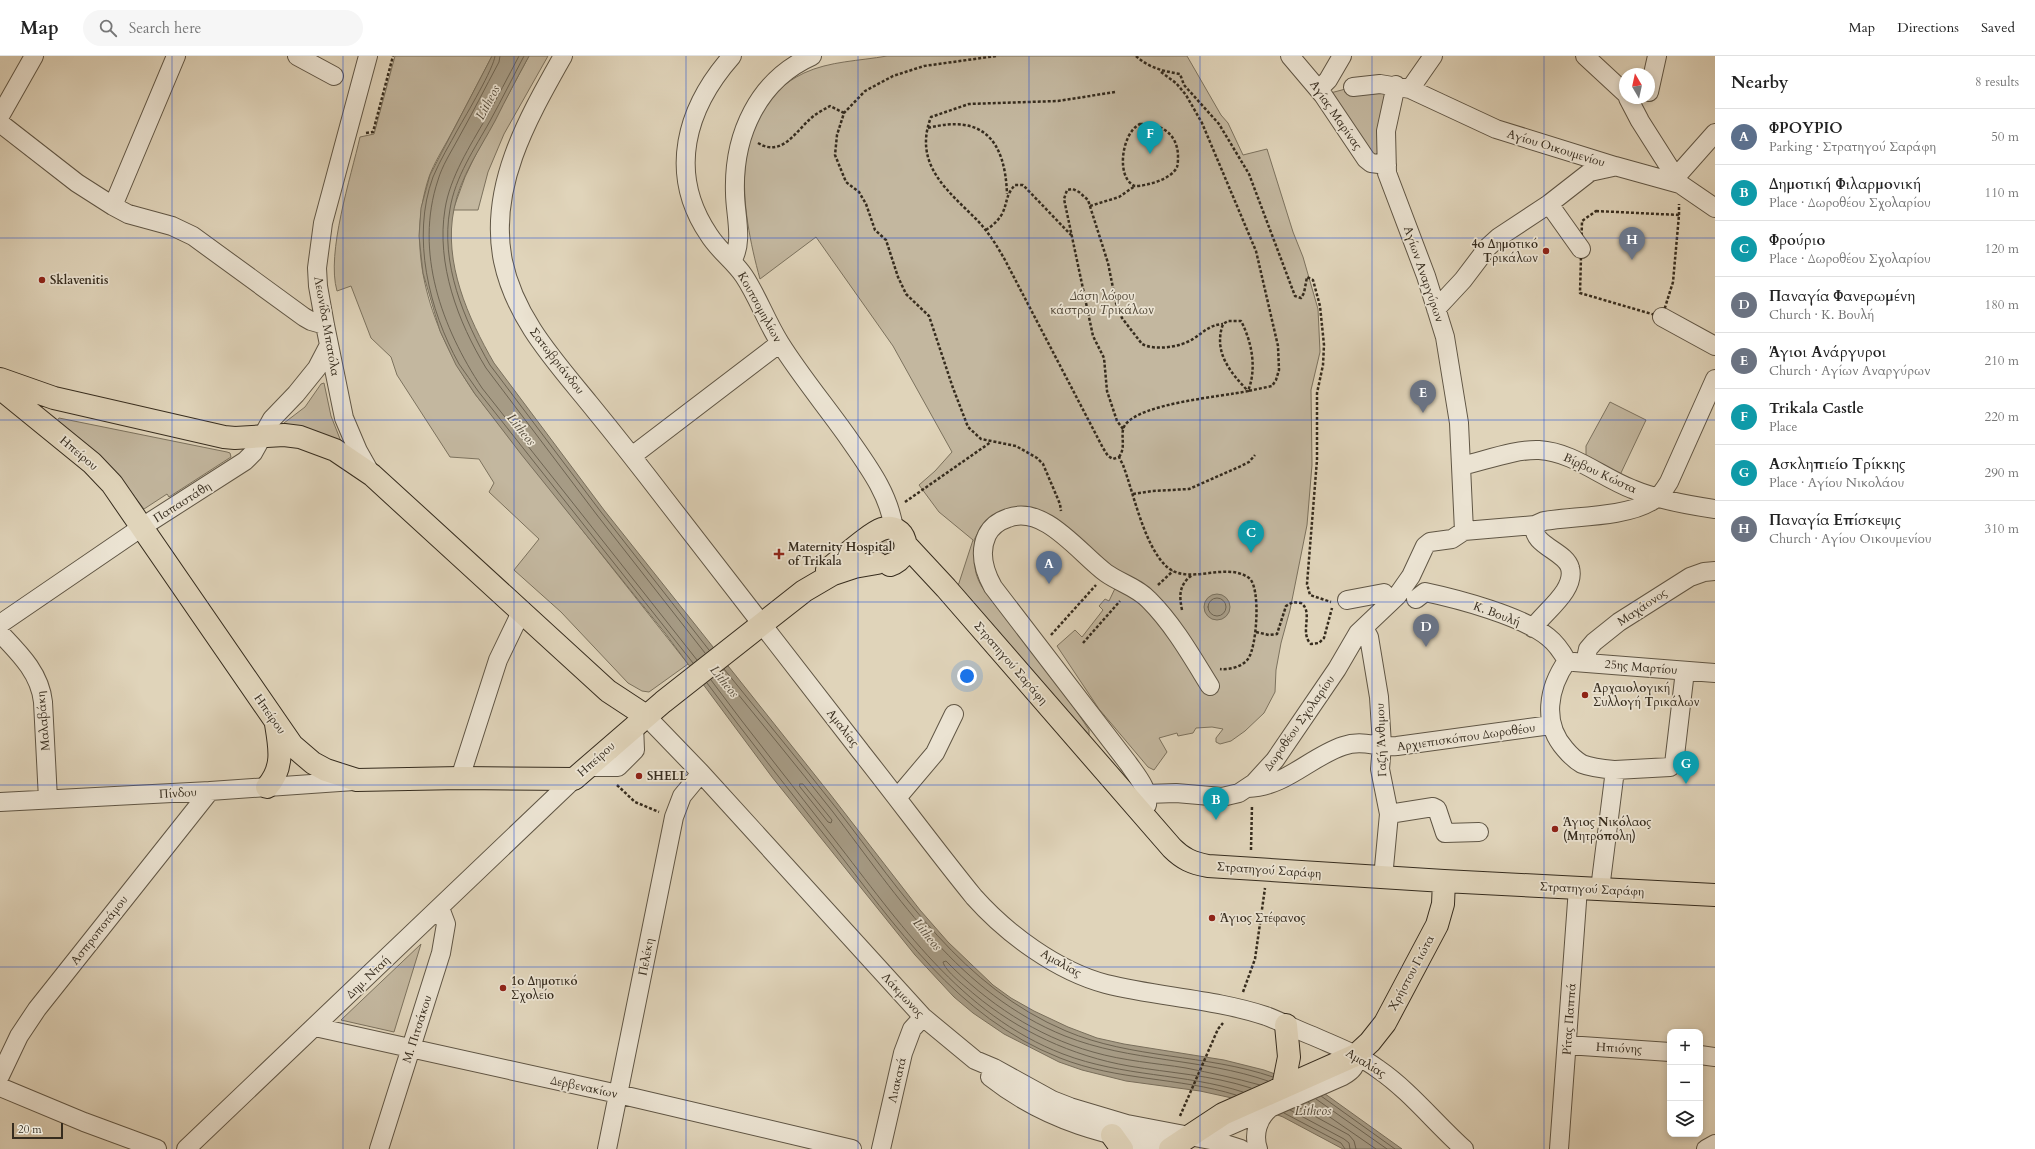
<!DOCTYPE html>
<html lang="en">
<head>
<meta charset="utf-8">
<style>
	:root { --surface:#fff; --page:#f6f6f6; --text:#222; --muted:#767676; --line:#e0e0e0; --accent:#8f2418 }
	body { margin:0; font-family:Cardo,serif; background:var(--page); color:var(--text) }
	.controls { position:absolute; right:12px; bottom:12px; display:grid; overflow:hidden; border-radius:8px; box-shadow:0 2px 6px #0003 }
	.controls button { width:36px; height:36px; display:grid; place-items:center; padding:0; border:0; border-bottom:1px solid var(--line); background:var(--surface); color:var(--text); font:20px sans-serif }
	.compass { position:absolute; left:1619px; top:12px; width:36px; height:36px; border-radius:50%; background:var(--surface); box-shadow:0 2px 6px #0003; rotate:351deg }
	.scale { position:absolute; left:12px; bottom:10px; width:51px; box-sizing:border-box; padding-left:4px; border:2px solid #362c1e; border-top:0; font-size:11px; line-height:14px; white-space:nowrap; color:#362c1e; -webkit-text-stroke:3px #ebe3d2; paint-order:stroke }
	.you { position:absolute; left:967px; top:620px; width:14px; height:14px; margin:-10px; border:3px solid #fff; border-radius:50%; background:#1a73e8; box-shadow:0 0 0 6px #1a73e833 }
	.badge { display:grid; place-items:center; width:26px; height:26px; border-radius:50%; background:var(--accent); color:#fff; font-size:13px; font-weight:700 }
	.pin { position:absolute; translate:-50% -33px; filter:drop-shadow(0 1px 2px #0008) }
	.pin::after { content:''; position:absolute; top:21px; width:14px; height:12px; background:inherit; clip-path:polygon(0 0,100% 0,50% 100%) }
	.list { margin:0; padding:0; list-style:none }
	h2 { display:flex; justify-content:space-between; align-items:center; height:52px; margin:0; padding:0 16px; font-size:17px }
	h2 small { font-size:13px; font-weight:400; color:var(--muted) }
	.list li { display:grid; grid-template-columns:26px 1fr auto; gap:12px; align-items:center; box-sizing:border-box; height:56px; padding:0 16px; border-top:1px solid var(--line) }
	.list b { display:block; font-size:15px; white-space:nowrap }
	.list p { margin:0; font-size:13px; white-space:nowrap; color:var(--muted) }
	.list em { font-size:13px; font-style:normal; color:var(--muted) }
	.icon { flex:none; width:22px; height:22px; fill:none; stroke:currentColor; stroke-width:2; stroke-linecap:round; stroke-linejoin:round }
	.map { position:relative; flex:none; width:1715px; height:1093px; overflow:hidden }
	header { display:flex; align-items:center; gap:24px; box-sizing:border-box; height:56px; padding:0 20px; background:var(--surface); border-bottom:1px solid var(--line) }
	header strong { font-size:19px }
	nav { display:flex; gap:22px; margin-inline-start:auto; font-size:14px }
	.search { width:280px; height:36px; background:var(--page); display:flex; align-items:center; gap:10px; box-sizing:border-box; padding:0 14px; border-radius:22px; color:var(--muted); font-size:15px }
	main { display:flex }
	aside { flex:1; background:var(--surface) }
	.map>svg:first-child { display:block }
</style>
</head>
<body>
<header>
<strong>Map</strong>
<div class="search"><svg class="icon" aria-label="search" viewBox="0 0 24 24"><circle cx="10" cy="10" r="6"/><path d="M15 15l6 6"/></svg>Search here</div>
<nav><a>Map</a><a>Directions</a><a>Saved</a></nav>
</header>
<main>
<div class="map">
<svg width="1715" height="1093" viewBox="0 0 1715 1093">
	<rect width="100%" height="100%" fill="#e0d4ba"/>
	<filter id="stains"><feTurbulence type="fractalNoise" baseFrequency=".005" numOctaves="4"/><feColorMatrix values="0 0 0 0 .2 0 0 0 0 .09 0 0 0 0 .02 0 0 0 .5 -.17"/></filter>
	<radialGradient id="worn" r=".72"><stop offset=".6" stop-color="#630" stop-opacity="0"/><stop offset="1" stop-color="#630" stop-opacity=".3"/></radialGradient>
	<!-- green -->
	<path fill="#c3b79f" stroke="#7c725e" d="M395,0h97c-14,27 -28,54 -42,80 -7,13 -16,27 -21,41 -25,75 3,154 46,217l213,270 -39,28 -7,-1 -14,-8 -67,-71 -47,-42 25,-31 -50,-47 5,-9 -15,-24 -29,-2 -53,-82 -6,-18 -20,-19 -20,-52 -14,5c-11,-38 14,-114 23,-154l14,-3z
		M529,0h19l-44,78 -16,38 -10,38h-25l12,-33 9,-19z
		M887,0h300l34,59 7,8 15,32 24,-6 26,83 10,25 15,52 2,43 -9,38 1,75 -5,60 -17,85 -9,33 -5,27 -1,22 -11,21 -19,18 -14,10 -11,3 -4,-2v-4l7,-9 -11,-2 -16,1 -3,5 -15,3 -1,-3 -18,5 8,14 -13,18 -6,-3 -49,-58 -42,-63 18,-16 7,7 21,-27 -4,-4 6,-7 4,2 10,-21 -73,-65 -59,5 -6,7 -7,13c3,8 0,17 1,25 0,8 3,15 7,22l65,80 42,63v5l-131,-149 15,-46 -34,-28 -20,-27 16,-14 17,-19 -59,-106 -77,-109 -56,42c-19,-69 -35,-168 44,-206 26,-12 55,-12 83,-17z
		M1396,29l-21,79 -52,-69 30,-8z
		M324,327l7,33 11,28 -58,-21 21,-16 16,-23z
		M1610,346l36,18 -26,55 -34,-18v-11z
		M59,362l168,34 3,1 1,4 -62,40 -2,-3 -23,15 -29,-38 -60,-47z
		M887,479l11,9 -9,14 -10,-4 -3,-10z
		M421,888l-27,88 -53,-12z"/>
	<!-- water -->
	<path fill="#a69b85" stroke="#796f5c" d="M492,0h37c-12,22 -23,43 -34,65 -15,28 -35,56 -41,88 -11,53 14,109 40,154l110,147 226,284 90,116 28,32 45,43 18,13 23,13 34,16 29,11 27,6 100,16 40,10 36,13 21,8 81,58h-59l-60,-32 -51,-19 -32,-7 -74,-10 -44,-11 -23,-8 -55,-28 -31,-21 -19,-16 -39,-42 -143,-178 -107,-144 -144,-179 -46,-60 -19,-29 -16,-34 -17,-58 -4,-37 2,-28 9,-33z
		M1204 551a13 13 0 1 1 26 0a13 13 0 1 1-26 0Z"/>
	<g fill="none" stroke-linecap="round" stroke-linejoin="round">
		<!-- shore -->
		<path stroke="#6e6452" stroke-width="1" d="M495,0c-1,12 -29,59 -37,73 -8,15 -18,31 -25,48 -22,60 -4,133 26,187 6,9 13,18 19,27l215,272
			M500,0l-1,6c-14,26 -27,52 -41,77 -7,13 -16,27 -20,41 -24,72 4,148 44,208l215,272
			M519,0c-11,21 -22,42 -33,62 -16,28 -36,59 -41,91 -9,55 13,113 41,159l111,147 108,138
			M524,0c-11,21 -22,43 -34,65 -15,27 -35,56 -40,88 -10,54 14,111 40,156l111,147 108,138
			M1208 551a9 9 0 1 1 18 0a9 9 0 1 1-18 0Z
			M724,613c38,47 76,93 113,140 67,86 125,178 229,222 66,28 140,23 207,46
			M720,616c38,47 76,93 113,140 66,86 127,182 232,224 65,26 137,22 203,45
			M711,624c40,54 82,106 123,159 65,83 127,176 229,215 60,23 121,19 180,38
			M707,627c40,54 81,106 123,159 66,84 126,175 230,216 58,23 118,19 176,37
			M800,728h3l29,36 -1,3 -3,-1 -28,-35z
			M1251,1032c-40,-13 -81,-15 -122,-22 -57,-10 -111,-35 -155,-72 -8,-7 -29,-23 -31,-32l3,-1c41,42 90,75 147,91 31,9 62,11 93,16 25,5 49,10 74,17
			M1321,1040l74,53
			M1316,1043l71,50
			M1308,1046l68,47
			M1298,1051l51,28 5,6 2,8
			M1290,1054l54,29 5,4 1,6
			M1284,1057l57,30 4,6"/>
		<!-- minor casing -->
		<g stroke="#605645" stroke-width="20">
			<path id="minor" d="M297,0l37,20
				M368,0l-45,167 -6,45 1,18 7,39 19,93 14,33 13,23
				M563,0c-35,62 -75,131 -60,205 12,57 51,99 86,142 27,33 53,66 79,100 65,83 129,166 193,249 38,48 74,97 113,145 33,37 83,74 132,87 52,13 109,15 160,32 16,6 31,14 47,20 22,10 45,18 65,33 32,22 57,54 86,80
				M732,0c-46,52 -65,117 -23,179 10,16 25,26 35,41 14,21 22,45 36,67 20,32 45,62 67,93 20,29 42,57 47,93
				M1290,0l33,39 43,64 5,4 16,2
				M1585,0l40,37
				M1353,31l27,-3 30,5 86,40 119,37 65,18 35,24
				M1319,33l9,-9 14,-24
				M1410,33l23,-33
				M1649,36l8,-36
				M1628,42l12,23 40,63
				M0,60l34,-60
				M0,67l77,60 36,23 15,8 44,12 21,10 111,81 7,4 14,4
				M1675,122l40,-45
				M1549,148l32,45
				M113,150l63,-150
				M732,205c12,-19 3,-47 3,-68 -2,-58 23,-113 77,-137
				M1436,253l27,-29 25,-33 11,-10 50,-33 41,-32 23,-5
				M1662,261l53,29
				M632,400l148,-113
				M1461,410c23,-5 54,-17 78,-16 34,2 62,27 93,39 26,11 55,16 83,20
				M1464,475l71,-6 9,-4c29,-5 81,-4 106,-19 9,-4 14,-12 19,-20l46,-103
				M1416,543l9,-7c33,7 97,24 123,45 9,7 14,15 19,24
				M1347,544l37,-7
				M0,568l142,-97 103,-66 8,-8 19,-34 24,-25 21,-26 12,-23
				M1364,572l5,9 10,60 3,48 -2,24 9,45 -6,64
				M1533,572c12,-17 43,-38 37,-60 -4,-17 -40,-23 -35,-43
				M0,577c19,20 40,40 43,69l5,97
				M1567,605c-19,27 -25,62 -2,88 5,6 10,11 17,15 10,4 22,5 33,6l-15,119
				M1574,606l141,11
				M1585,607l3,-14 6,-7 25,-20 71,-45 14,-5 11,-1
				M646,660l55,57 222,244 52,43 19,8 58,32 18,7 57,17 89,17 25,8
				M587,711h31l17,-17 -1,-25
				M1615,714l55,-3 4,-3 11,-93
				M460,722l38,-118 24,-50
				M1248,732c37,-1 62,-31 95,-42 20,-7 34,2 54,0l154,-21
				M1147,738l29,-1 46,4 17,-4 15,-10 21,-23 62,-91 21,-36 39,-37 14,-20 14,-30 5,-4 22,-3 12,-8 -5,-108 -14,-86 -19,-61 -39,-103 -1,-42 10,-46
				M897,742l38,-45 19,-39
				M0,746l210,-11 144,-10
				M1147,749c2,-16 -10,-29 -19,-42l-135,-176c-9,-16 -14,-35 -6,-52 4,-8 12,-14 21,-17 36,-14 71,35 98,55 14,10 31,14 43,27 25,25 43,57 61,86
				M1389,758l44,-7 4,2 8,24 34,-1
				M315,971l303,67 234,55
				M1567,989l103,7
				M1700,999l15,2
				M0,1020l19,-40 18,-27 173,-218
				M990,1021c57,45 118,59 188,72
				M0,1031l84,35 73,27
				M1198,1078l24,-5 121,-53c9,-5 14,-10 13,-21
				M186,1093l388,-370
				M379,1093l62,-196 5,-29 -6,-16
				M607,1093l67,-332 8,-21 19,-23
				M881,1093l22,-96 9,-24 11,-12
				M1258,1093c-5,-15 0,-31 12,-41
				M1559,1093l19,-261
				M1706,1093l9,-5"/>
		</g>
		<!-- major casing -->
		<g stroke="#362c1e" stroke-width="24">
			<path id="major" d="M0,323l54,19 170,39 11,1 49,-3 16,2 35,13 37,25 236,216 38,25
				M0,332l92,75 20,21 180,261 21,18 13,7 31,10 103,-2 114,1 89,-77 141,-111 29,-17 21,-7 23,-4
				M906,489l40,43 226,260c11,11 20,15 36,18l236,15 271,14
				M827,514c12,-9 43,-37 55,-41 23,-8 35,27 8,36
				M267,731c17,-19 13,-39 9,-63
				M1283,1031l6,-30 -3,-32
				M1112,1079l10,14
				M1170,1093l53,-35 133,-59 14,-13 15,-19 52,-98 6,-21 1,-23"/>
		</g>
		<!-- path -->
		<path stroke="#362c1e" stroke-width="2.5" stroke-dasharray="3 2" stroke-linecap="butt" d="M996,0l-72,10 -31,10 -28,15 -21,22 -7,22 -2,20 11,27 13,10 7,12 9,26 11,10 12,37 8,17 23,22 24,72 15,39 13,12 35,7 21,12 6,6 17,40 1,7
			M1136,0c13,12 27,15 44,18l4,11 35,39 30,50 46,122 6,2 3,-5 3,-16 6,3 7,26 4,39 -1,20 -6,28v67l-10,124 3,11 21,7
			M1161,16l15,11 10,12 16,28 54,128 22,95 1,24 -3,10 -4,6 -24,5
			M1115,36l-57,9 -89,3 -38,13c-18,47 16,73 45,102 12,12 21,27 29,41l98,188 5,8 5,3 6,-2 4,8c11,29 21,81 44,102 22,19 59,-6 82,11 12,9 8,69 -1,81 -6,8 -19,11 -28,10
			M1140,68c20,-1 37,9 38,31 0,4 0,9 -1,12 -5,12 -30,19 -42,19 -20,-8 -13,-54 5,-62z
			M928,72c55,-14 77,12 79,66
			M366,77l7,-1 20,-76
			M758,87c23,14 36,-9 51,-23 6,-6 14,-10 21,-14l14,7
			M1090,150l29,-9 16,-11
			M1596,155l83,4 -6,67 -11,35 -82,-24 2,-72z
			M1679,159v-11
			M986,174c6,-4 12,-9 16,-16 6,-12 3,-18 13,-29h8l48,50
			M1123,373l-6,-8 -10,-30 -3,-33 -11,-22 -29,-137 3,-9 6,-1 6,3 9,8 20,63 8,40 6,15 20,26c13,7 39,3 51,-5 11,-7 16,-14 30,-15
			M1119,401c8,-11 0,-23 6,-32 16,-22 95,-28 123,-34 -18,-19 -35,-39 -25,-67l5,-3h13c11,21 16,48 7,70
			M1133,438l19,-3 37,-2 50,-22 10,-5 6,-7
			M905,446l86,-60
			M1158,529l15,-14
			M1182,554c-3,-15 -3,-25 10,-35
			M1256,576l13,3 8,-1 9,-28 7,-4 8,1c13,9 -2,30 10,41l8,-1 5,-5 8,-30
			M1051,579l45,-50
			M1083,587l37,-42
			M617,729l18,17 24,10
			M1251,794l1,-45
			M1243,936l12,-33 10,-71
			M1180,1060l38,-87 5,-6"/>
		<!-- minor -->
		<use href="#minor" stroke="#ebe3d2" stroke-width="18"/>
		<!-- major -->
		<use href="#major" stroke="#e0d4ba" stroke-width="22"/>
	</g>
	<!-- grid -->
	<path fill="none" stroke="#1d4ed8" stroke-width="1" stroke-opacity="0.55" d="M172,0v1093M343,0v1093M514,0v1093M686,0v1093M858,0v1093M1029,0v1093M1200,0v1093M1372,0v1093M1544,0v1093M0,182h1715M0,364h1715M0,546h1715M0,729h1715M0,911h1715"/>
	<!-- markers -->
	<g fill="#8f2418" stroke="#ebe3d2" stroke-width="1.5">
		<circle cx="1546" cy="195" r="4"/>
		<circle cx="42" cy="224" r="4"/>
		<path d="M777 492h4v4h4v4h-4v4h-4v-4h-4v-4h4z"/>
		<circle cx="1585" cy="639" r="4"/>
		<circle cx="639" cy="720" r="4"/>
		<circle cx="1555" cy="773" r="4"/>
		<circle cx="1212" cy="862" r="4"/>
		<circle cx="503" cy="932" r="4"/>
	</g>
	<g text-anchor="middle" stroke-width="3.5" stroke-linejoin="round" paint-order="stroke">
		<!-- street labels -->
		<g font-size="12" fill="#362c1e" stroke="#ebe3d2">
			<text transform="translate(1336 59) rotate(55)" y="4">Αγίας Μαρίνας</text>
			<text transform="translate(1556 92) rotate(17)" y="4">Αγίου Οικουμενίου</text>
			<text transform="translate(1424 218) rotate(71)" y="4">Αγίων Αναργύρων</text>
			<text transform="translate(760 251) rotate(61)" y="4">Κουτσομηλίων</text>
			<text transform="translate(327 270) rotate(80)" y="4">Λεωνίδα Μπατόλα</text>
			<text transform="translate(557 305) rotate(52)" y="4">Σατωβριάνδου</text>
			<text transform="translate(79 397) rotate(40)" y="4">Ηπείρου</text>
			<text transform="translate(1600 417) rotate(25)" y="4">Βίρβου Κώστα</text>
			<text transform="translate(182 446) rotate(-32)" y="4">Παπαστάθη</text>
			<text transform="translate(1642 551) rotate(-34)" y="4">Μαχάονος</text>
			<text transform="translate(1497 558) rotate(21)" y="4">Κ. Βουλή</text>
			<text transform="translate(1011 607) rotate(49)" y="4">Στρατηγού Σαράφη</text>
			<text transform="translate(1641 611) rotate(5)" y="4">25ης Μαρτίου</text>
			<text transform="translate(270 658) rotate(55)" y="4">Ηπείρου</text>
			<text transform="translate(43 665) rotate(-95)" y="4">Μαλαβάκη</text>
			<text transform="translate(1299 667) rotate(-55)" y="4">Δωροθέου Σχολαρίου</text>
			<text transform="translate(843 672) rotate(52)" y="4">Αμαλίας</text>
			<text transform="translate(1466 681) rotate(-8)" y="4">Αρχιεπισκόπου Δωροθέου</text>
			<text transform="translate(1381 684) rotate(-92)" y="4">Γαζή Άνθιμου</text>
			<text transform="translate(596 703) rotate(-42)" y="4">Ηπείρου</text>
			<text transform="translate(178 737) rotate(-3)" y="4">Πίνδου</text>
			<text transform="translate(1269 814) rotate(4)" y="4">Στρατηγού Σαράφη</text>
			<text transform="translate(1592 833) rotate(3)" y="4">Στρατηγού Σαράφη</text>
			<text transform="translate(99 874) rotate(-52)" y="4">Ασπροποτάμου</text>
			<text transform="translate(646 901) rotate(-79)" y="4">Πελέκη</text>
			<text transform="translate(1061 907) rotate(29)" y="4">Αμαλίας</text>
			<text transform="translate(1411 917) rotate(-62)" y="4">Χρήστου Γιώτα</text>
			<text transform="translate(368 921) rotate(-44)" y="4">Δημ. Νταή</text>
			<text transform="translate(903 939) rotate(47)" y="4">Λάκμωνος</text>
			<text transform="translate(1569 963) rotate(-86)" y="4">Ρίτας Παππά</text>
			<text transform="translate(417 973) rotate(-72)" y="4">Μ. Πιτσάκου</text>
			<text transform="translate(1619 992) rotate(3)" y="4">Ηπιόνης</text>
			<text transform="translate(1366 1007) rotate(31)" y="4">Αμαλίας</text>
			<text transform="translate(897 1024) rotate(-77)" y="4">Λιακατά</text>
			<text transform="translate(584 1031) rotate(12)" y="4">Δερβενακίων</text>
		</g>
		<!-- poi labels -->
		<g font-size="12" font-weight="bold" fill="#362c1e" stroke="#ebe3d2" text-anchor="start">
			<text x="1538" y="192" text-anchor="end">4ο Δημοτικό<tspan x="1538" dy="14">Τρικάλων</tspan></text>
			<text x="50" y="228">Sklavenitis</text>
			<text x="788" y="495">Maternity Hospital<tspan x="788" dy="14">of Trikala</tspan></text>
			<text x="1593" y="636">Αρχαιολογική<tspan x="1593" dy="14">Συλλογή Τρικάλων</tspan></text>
			<text x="647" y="724">SHELL</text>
			<text x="1563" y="770">Άγιος Νικόλαος<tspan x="1563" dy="14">(Μητρόπολη)</tspan></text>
			<text x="1220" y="866">Άγιος Στέφανος</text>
			<text x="511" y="929">1ο Δημοτικό<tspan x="511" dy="14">Σχολείο</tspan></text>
		</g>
		<!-- park labels -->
		<g font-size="12" font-style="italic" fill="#524838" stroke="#ebe3d2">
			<text x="1102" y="244">Δάση λόφου<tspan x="1102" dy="14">κάστρου Τρικάλων</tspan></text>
		</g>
		<!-- water labels -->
		<g font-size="13" font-style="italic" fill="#524838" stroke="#ebe3d2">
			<text transform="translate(487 46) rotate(-62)" y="5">Litheos</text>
			<text transform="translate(522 373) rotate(51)" y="5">Litheos</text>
			<text transform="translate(725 625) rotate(51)" y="5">Litheos</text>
			<text transform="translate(928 878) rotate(51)" y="5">Litheos</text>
			<text x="1313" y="1059">Litheos</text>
		</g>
	</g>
	<rect width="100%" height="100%" filter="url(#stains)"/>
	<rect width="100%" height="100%" fill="url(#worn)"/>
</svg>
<div class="controls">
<button>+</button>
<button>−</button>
<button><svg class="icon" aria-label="layers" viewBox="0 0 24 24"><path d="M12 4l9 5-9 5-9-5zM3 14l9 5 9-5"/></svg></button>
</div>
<svg class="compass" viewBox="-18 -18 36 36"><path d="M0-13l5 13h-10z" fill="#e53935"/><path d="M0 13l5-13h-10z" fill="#767676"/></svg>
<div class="scale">20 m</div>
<div class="you"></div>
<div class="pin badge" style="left:1049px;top:528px;background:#5c6f8a">A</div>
<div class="pin badge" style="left:1216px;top:764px;background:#0f9aa8">B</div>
<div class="pin badge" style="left:1251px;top:497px;background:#0f9aa8">C</div>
<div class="pin badge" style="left:1426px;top:591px;background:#6b7280">D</div>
<div class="pin badge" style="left:1423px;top:357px;background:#6b7280">E</div>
<div class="pin badge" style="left:1150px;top:98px;background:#0f9aa8">F</div>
<div class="pin badge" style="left:1686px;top:728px;background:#0f9aa8">G</div>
<div class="pin badge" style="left:1632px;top:204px;background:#6b7280">H</div>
</div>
<aside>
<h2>Nearby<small>8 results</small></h2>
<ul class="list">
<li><span class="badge" style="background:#5c6f8a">A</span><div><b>ΦΡΟΥΡΙΟ</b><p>Parking · Στρατηγού Σαράφη</p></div><em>50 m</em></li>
<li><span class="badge" style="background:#0f9aa8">B</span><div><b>Δημοτική Φιλαρμονική</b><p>Place · Δωροθέου Σχολαρίου</p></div><em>110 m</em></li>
<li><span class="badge" style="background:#0f9aa8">C</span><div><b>Φρούριο</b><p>Place · Δωροθέου Σχολαρίου</p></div><em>120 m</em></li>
<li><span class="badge" style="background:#6b7280">D</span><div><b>Παναγία Φανερωμένη</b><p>Church · Κ. Βουλή</p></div><em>180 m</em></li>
<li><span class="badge" style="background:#6b7280">E</span><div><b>Άγιοι Ανάργυροι</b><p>Church · Αγίων Αναργύρων</p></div><em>210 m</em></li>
<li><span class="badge" style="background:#0f9aa8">F</span><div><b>Trikala Castle</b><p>Place</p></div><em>220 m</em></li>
<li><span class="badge" style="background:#0f9aa8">G</span><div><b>Ασκληπιείο Τρίκκης</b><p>Place · Αγίου Νικολάου</p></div><em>290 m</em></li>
<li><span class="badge" style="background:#6b7280">H</span><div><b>Παναγία Επίσκεψις</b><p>Church · Αγίου Οικουμενίου</p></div><em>310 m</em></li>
</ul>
</aside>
</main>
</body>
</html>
